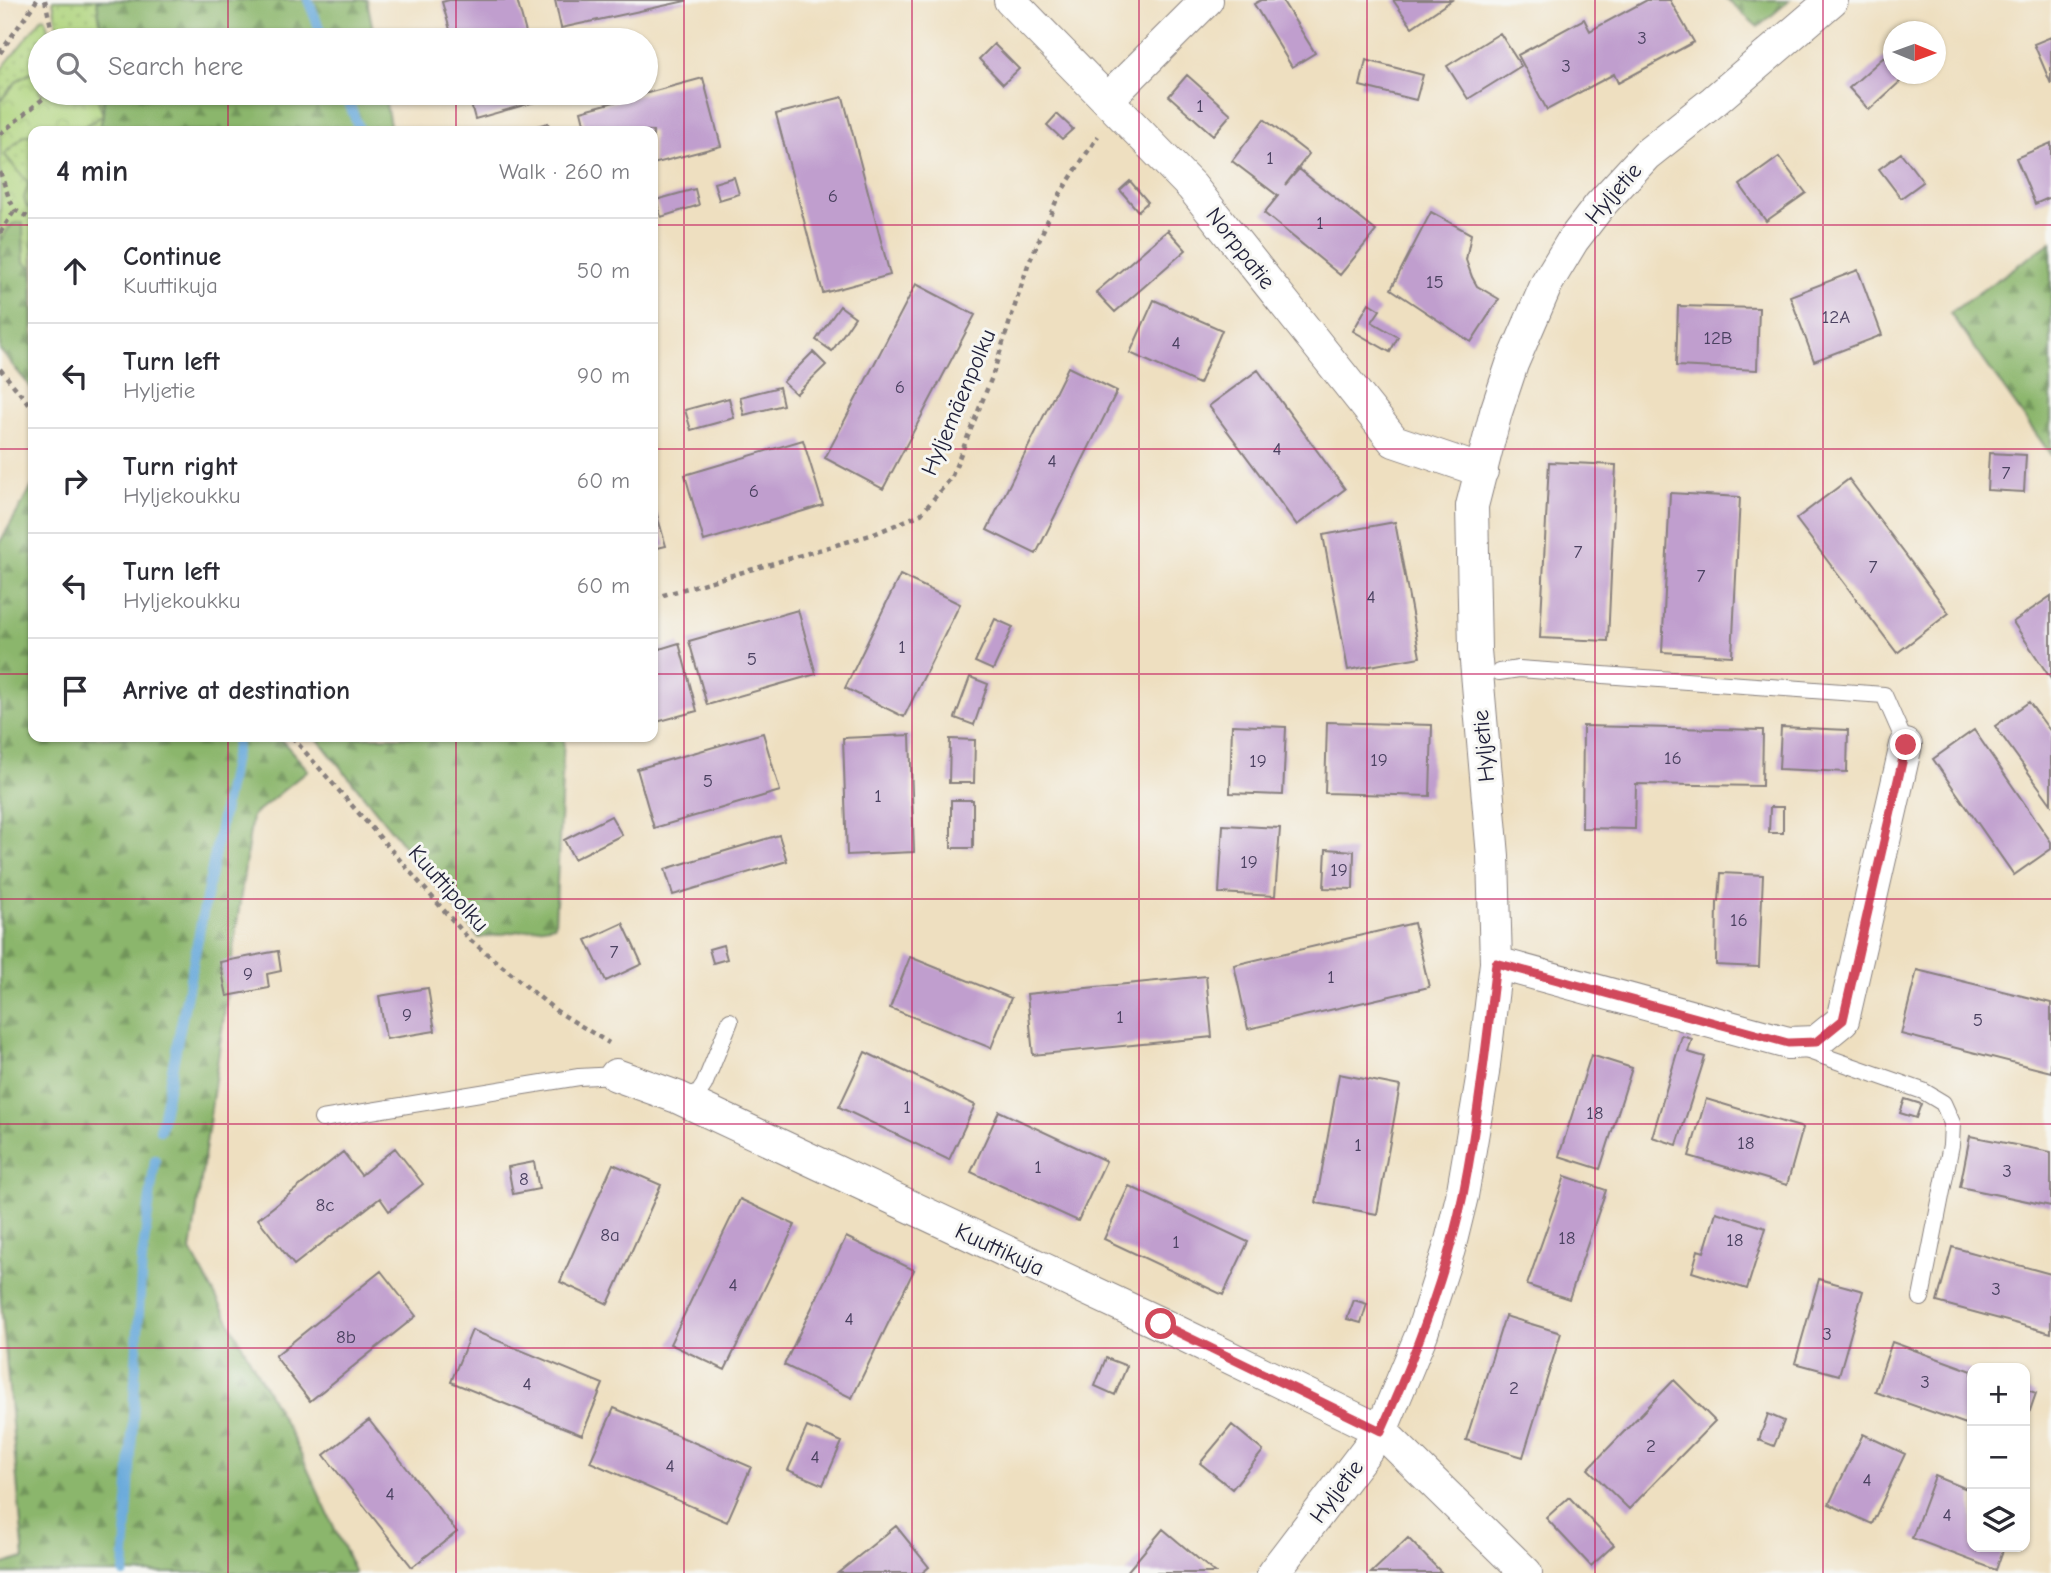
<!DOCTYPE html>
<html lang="en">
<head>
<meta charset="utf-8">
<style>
	:root { --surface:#fff; --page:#f2f2f3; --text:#2b2b33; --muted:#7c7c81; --line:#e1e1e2 }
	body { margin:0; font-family:"Comic Neue",sans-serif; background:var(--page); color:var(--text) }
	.controls { position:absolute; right:21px; bottom:21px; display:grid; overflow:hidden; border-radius:14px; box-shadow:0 2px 5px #0004 }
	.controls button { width:63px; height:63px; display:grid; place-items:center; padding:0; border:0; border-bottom:2px solid var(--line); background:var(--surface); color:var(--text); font:35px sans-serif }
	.compass { position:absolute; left:1883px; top:21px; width:63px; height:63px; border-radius:50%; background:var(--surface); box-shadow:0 2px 5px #0004; rotate:91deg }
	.stop { position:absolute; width:21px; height:21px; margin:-16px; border:5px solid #d1495b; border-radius:50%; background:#fff }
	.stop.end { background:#d1495b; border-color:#fff; box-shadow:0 2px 7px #0008 }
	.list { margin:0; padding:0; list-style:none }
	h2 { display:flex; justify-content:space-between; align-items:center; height:91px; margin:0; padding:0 28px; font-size:30px }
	h2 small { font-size:23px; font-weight:400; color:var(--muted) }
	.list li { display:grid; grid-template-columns:46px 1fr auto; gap:21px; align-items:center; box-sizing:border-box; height:105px; padding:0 28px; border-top:2px solid var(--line) }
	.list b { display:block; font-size:26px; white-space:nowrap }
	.list p { margin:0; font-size:23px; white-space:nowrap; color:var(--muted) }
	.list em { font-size:23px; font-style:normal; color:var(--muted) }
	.icon { flex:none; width:38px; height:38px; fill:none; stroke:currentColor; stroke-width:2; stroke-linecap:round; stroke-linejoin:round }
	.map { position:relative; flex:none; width:2051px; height:1573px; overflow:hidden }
	.search { position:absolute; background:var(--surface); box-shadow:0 2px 5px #0004; left:28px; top:28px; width:630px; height:77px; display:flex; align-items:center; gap:18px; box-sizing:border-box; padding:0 24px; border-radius:38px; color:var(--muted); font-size:26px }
	.panel { position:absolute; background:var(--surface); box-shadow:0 2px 5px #0004; left:28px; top:126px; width:630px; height:616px; border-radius:14px }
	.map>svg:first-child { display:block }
</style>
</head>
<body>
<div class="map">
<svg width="2051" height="1573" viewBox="0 0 2051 1573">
	<defs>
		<pattern id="grass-dots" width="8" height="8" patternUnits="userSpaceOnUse" patternTransform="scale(1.75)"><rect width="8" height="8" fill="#afd47d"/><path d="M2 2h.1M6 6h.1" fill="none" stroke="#96b66d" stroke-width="1.8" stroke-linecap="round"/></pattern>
		<pattern id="forest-firs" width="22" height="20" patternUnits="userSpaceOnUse" patternTransform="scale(1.75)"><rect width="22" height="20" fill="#8bb66c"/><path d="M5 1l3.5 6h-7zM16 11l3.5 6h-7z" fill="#71945a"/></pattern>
		<pattern id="park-crowns" width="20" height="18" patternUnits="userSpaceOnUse" patternTransform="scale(1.75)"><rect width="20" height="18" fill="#afd47d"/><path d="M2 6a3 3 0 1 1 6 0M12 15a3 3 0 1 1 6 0" fill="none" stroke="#96b66d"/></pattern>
	</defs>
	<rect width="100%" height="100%" fill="#f6f6f2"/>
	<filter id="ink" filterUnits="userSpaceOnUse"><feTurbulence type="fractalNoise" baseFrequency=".0143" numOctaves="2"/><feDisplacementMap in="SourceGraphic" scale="14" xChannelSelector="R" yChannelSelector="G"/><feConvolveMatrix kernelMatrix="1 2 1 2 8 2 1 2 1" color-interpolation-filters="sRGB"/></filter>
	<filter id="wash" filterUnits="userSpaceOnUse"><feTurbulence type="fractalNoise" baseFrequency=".00686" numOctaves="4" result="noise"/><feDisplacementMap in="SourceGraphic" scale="28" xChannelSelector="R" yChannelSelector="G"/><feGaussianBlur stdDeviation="1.57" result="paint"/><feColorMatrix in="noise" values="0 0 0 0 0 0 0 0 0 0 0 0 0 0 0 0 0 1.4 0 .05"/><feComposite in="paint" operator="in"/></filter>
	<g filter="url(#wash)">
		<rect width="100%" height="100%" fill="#eedfc0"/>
		<!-- grass -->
		<path fill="url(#grass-dots)" stroke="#687b5c" stroke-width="2" d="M53,0h44l5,40h-43z
			M43,17l3,2 4,21h-10v28l-22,12 -18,21v-30z
			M96,93h8l-1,22 -4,16h-22l26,-16z
			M25,135h8v73l-6,-1 -24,-53z"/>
		<!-- forest -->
		<path fill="url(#forest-firs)" stroke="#566c54" stroke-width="2" d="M97,0h270l8,40h-273z
			M1727,0h63l-32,27z
			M104,93h280l7,38h-292l4,-16z
			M23,222l1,40 9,6v122l-33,-40v-110l12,-16z
			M2051,242v213l-101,-142z
			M33,485v252h246l29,33 -56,46 -61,435 106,195 58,127h-355v-8l24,-7 -24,-268v-748z
			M316,737h248l-9,188 -76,13z"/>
		<!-- park -->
		<path fill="url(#park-crowns)" stroke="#687b5c" stroke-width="2" d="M40,68v25h56l7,22 -26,16h-44v4h-8l-21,19 25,30 -5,14 3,9 6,1v60l-9,-6 -1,-40 -11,2 -12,16v-139l18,-21z"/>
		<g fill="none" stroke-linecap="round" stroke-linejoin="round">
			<!-- stream -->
			<path stroke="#66a8da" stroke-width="10" d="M308,0l16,40
				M345,93l15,38
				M160,1130l78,-393
				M124,1573l18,-313 13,-100"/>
		</g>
		<g id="blocks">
			<!-- building -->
			<path fill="#c09ece" d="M449,0h68l11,40h-75l-11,-38z
				M555,0h131v1l-125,27z
				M1261,0h21l33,53 -23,14 -38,-63z
				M1393,0h59l-40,27z
				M1647,0h23l24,42 -76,41 -4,-9 -67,36 -29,-55 66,-36 6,12z
				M1500,33l21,33 -53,33 -21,-33z
				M2051,37v47l-17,-40z
				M994,44l25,25 -16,15 -24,-25z
				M1884,57l10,11v6h4l5,5 -34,31 -20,-22z
				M1366,60l57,15 -7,25 -56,-14z
				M1187,75l44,39 -18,21 -44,-39z
				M703,78l18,68 -68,18v-33h-67l-5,-20z
				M468,93h75l2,6 -70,20z
				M843,97l47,178 -67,18 -47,-179z
				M1057,114l16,15 -11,10 -15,-14z
				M1264,119l45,35 -24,31 14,-16 77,62 -36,44 -76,-62 14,-17 -46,-35z
				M548,123l3,8h-30v-1z
				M2051,143v54l-16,7 -19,-46z
				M1901,153l22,29 -22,16 -22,-29z
				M1779,157l27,36 -40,28 -26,-36z
				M734,177l5,17 -20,6 -5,-17z
				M1130,181l18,21 -10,9 -18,-21z
				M695,189l4,16 -38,12 -5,-17z
				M1431,212l40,22 -5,26 6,17 5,9 22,13 -28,43 -80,-53z
				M1168,230l18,20 -71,62 -19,-20z
				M1858,270l24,65 -68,26 -24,-65z
				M916,284l59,31 -92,174 -58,-31z
				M1154,300l68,30 -23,54 -69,-31z
				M1369,303l11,7 -8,12 26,15 -8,15 -37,-21z
				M840,306l15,11 -23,34 -16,-11z
				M1678,306l81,2 -2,62 -81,-4z
				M813,352l13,13 -30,29 -13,-12z
				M1068,367l49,24 -81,163 -49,-24z
				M1258,370l87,119 -48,36 -88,-119z
				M779,387l4,18 -39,10 -4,-18z
				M729,398l5,20 -43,12 -6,-20z
				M803,440l20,65 -119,36 -19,-66z
				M1989,453l37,2 -2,37 -37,-2z
				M1549,462l67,3 -8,176 -68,-3z
				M1849,479l100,134 -52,40 -101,-134z
				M1670,493l70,4 -8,159 -70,-4z
				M653,501l13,45 -13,3z
				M1395,522l25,135 -72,13 -25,-135z
				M900,575l60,29 -56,113 -59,-29z
				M2051,596v83l-38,-57z
				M798,610l18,64 -109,31 -18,-64z
				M995,619l18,8 -20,43 -18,-8z
				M679,643l18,68 -44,12v-72z
				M970,677l18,7 -14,41 -19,-7z
				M2029,702l22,30v72l-56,-78z
				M1327,722l105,3 -2,71 -105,-3z
				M1232,725l54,2 -3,68 -53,-2z
				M1583,726l180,4 -1,56 -126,-2 -1,45 -53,-1z
				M1781,727l67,3 -1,42 -68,-3z
				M1974,730l77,112v7l-37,26 -81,-116z
				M763,733l17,58 -126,37 -17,-59z
				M910,735l4,117 -67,3 -4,-117z
				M950,739l25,1 -1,43h-25z
				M951,800h22v48h-22z
				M1770,807h13v26h-14z
				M611,816l11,19 -48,24 -10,-19z
				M1223,825l57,3 -5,68 -56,-3z
				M779,835l8,26 -114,34 -8,-26z
				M1326,849l28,2 -1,38 -29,-1z
				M1721,873l42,2 -4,92 -43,-2 1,-63 2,-1z
				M623,923l19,41 -36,17 -20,-41z
				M1414,923l15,64 -181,42 -14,-64z
				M723,945l4,14 -14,4 -4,-14z
				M278,951l3,20 -14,3 2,14 -42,8 -7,-34z
				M910,957l101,41 -20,50 -101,-40z
				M1917,970l134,33v69l-150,-38z
				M1206,976l6,61 -179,18 -6,-61z
				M428,988l7,43 -49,8 -7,-43z
				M1682,1036l10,3 -4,13 17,5 -28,88 -25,-8z
				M865,1052l110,53 -26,55 -110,-53z
				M1591,1055l41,13 -32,101 -41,-13z
				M1339,1074l61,12 -23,128 -61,-11z
				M1706,1099l97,29 -16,57 -98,-29z
				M1905,1099l16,5 -5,14 -16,-5z
				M999,1111l107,50 -28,60 -107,-49z
				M1970,1136l81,16v54l-91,-19z
				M395,1148l28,36 -34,27 -9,-13 -86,67 -36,-46 85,-67 18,23z
				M534,1162l5,27 -26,5 -5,-27z
				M613,1164l48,21 -53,119 -48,-22z
				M1565,1176l41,14 -37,109 -42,-14z
				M1129,1186l119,56 -25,53 -119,-56z
				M740,1199l55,26 -70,145 -55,-26z
				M1716,1212l50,16 -19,61 -55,-17 6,-22 6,2z
				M846,1237l68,33 -62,128 -68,-33z
				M1952,1247l99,27v59l-114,-31z
				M381,1271l35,45 -106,85 -35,-45z
				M1819,1279l44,12 -24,84 -44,-12z
				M1354,1300l13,4 -6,19 -14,-4z
				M1505,1316l56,17 -38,124 -57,-17z
				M472,1330l131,54 -21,51 -131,-53z
				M1892,1342l80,29v55l-97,-34z
				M1106,1358l21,8 -12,29 -20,-9z
				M1674,1380l41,41 -86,88 -41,-40z
				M2025,1389l11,4 -11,32z
				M614,1408l137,59 -24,55 -137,-60z
				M1768,1414l16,7 -10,25 -15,-6z
				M369,1420l88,112 -45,35 -88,-112z
				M1232,1425l31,26 -31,38 -32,-26z
				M807,1427l35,15 -19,43 -35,-15z
				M1863,1434l42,20 -33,70 -43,-20z
				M1935,1476l37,15v56h32l-8,23 -84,-32z
				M1569,1497l45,48 -23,21 -45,-48z
				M896,1526l33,41 -7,6h-84z
				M1163,1529l52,44h-89z
				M1408,1538l34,35h-71z"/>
		</g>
	</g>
	<g filter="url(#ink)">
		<use href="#blocks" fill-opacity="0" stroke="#88807e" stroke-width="2"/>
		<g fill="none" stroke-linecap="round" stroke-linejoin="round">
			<!-- service casing -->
			<g stroke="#88807e" stroke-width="18">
				<path id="service" d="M1499,672l20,-3 365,26 22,50
					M1803,1049l120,42 20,12 9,20 -1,22 -30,153
					M691,1104l13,-19 26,-64
					M322,1119l257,-42 37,-2"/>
			</g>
			<!-- minor casing -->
			<g stroke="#88807e" stroke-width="34">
				<path id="minor" d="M1010,0l182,187 202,254 88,30
					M1108,99l99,-99
					M1496,963l292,80 28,-1 27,-22 63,-275
					M616,1075l61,22 484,227 220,107 145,142
					M1273,1573l108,-142 41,-98 27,-84 13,-53 21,-123 13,-110 -3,-107 -18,-206 -3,-144 24,-94 16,-48 35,-81 26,-43 27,-35 46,-50 68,-54 118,-101"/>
			</g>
			<!-- path -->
			<path stroke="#88807e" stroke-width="4.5" stroke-dasharray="5 5" stroke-linecap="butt" d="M45,0l9,40
				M0,53l37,-53
				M0,134l50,-41
				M0,172l9,26 6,12 18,10
				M0,233l15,-23
				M0,369l33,40
				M653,598l221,-64 47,-20 30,-36 41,-101 36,-112 30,-68 40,-61
				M292,737l177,202 86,71 54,33"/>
			<!-- service -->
			<use href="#service" stroke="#fff" stroke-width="16"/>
			<!-- minor -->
			<use href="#minor" stroke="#fff" stroke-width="32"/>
		</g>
	</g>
	<g fill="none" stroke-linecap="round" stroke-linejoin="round" filter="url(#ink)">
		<!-- route -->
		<path stroke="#d1495b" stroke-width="9" d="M1161,1324l220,107c34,-75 65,-155 82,-236 15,-77 24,-155 33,-232l292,80 28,-1 27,-22 63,-275"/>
	</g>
	<!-- grid -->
	<path fill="none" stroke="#c2185b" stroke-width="2" stroke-opacity="0.55" d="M228,0v40M456,0v40M684,0v1573M912,0v1573M1139,0v1573M1367,0v1573M1595,0v1573M1823,0v1573M228,93v38M456,93v38M0,225h33M653,225h1398M0,449h33M653,449h1398M0,674h33M653,674h1398M228,737v836M456,737v836M0,899h2051M0,1124h2051M0,1348h2051"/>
	<g text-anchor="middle" stroke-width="6" stroke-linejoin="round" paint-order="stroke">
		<!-- number labels -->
		<g font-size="19" fill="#4a4160">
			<text x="1642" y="44">3</text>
			<text x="1566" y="72">3</text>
			<text x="1200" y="112">1</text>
			<text x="1270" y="164">1</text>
			<text x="833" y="202">6</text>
			<text x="1320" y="229">1</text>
			<text x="1435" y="288">15</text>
			<text x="1836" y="323">12A</text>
			<text x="1718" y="344">12B</text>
			<text x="1176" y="349">4</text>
			<text x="900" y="393">6</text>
			<text x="1277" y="455">4</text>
			<text x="1052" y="467">4</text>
			<text x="2006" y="479">7</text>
			<text x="754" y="497">6</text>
			<text x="1578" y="558">7</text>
			<text x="1873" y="573">7</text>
			<text x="1701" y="582">7</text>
			<text x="1371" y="603">4</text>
			<text x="902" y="653">1</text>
			<text x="752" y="665">5</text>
			<text x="1673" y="764">16</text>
			<text x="1379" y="766">19</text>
			<text x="1258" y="767">19</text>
			<text x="708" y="787">5</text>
			<text x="878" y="802">1</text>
			<text x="1249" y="868">19</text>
			<text x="1339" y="876">19</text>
			<text x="1739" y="926">16</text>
			<text x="614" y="958">7</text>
			<text x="248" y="980">9</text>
			<text x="1331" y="983">1</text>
			<text x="407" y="1021">9</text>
			<text x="1120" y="1023">1</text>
			<text x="1978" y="1026">5</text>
			<text x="907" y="1113">1</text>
			<text x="1595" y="1119">18</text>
			<text x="1746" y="1149">18</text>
			<text x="1358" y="1151">1</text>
			<text x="1038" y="1173">1</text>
			<text x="2007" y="1177">3</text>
			<text x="524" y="1185">8</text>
			<text x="325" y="1211">8c</text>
			<text x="610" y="1241">8a</text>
			<text x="1567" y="1244">18</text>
			<text x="1735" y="1246">18</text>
			<text x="1176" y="1248">1</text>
			<text x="733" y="1291">4</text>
			<text x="1996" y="1295">3</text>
			<text x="849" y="1325">4</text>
			<text x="1827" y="1340">3</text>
			<text x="346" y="1343">8b</text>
			<text x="1925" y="1388">3</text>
			<text x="527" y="1390">4</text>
			<text x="1514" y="1394">2</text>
			<text x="1651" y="1452">2</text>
			<text x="815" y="1463">4</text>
			<text x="670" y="1472">4</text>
			<text x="1867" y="1486">4</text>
			<text x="390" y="1500">4</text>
			<text x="1947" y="1521">4</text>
		</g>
		<!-- street labels -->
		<g font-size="23" fill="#22223b" stroke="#f6f6f2">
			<text transform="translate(1613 193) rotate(-49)" y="8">Hyljetie</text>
			<text transform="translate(1241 248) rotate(52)" y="8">Norppatie</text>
			<text transform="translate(958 402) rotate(-67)" y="8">Hyljemäenpolku</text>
			<text transform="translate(1483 746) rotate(-95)" y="8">Hyljetie</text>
			<text transform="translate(449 888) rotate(48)" y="8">Kuuttipolku</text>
			<text transform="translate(1000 1249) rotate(25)" y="8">Kuuttikuja</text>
			<text transform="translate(1336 1491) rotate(-53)" y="8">Hyljetie</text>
		</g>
	</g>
</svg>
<div class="controls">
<button>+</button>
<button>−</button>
<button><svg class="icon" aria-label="layers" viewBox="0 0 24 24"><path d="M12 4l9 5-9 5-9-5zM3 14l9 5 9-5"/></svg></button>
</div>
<svg class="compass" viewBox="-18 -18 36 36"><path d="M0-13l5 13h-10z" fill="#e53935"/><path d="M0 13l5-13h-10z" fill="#7c7c81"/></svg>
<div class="stop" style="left:1161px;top:1324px"></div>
<div class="stop end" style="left:1906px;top:745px"></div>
<div class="search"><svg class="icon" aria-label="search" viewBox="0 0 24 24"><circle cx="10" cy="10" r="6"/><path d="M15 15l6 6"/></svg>Search here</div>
<section class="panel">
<h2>4 min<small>Walk · 260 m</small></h2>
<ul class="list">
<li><svg class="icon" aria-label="ahead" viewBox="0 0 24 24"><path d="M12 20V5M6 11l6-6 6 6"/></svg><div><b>Continue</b><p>Kuuttikuja</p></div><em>50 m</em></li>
<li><svg class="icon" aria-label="left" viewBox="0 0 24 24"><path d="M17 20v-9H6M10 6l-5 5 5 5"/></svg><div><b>Turn left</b><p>Hyljetie</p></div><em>90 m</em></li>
<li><svg class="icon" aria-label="right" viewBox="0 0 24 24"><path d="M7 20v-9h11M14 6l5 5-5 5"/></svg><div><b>Turn right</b><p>Hyljekoukku</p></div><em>60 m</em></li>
<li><svg class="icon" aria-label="left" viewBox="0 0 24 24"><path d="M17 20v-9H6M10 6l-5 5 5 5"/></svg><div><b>Turn left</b><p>Hyljekoukku</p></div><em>60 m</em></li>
<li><svg class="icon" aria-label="arrive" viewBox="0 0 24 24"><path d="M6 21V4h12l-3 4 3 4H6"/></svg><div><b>Arrive at destination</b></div></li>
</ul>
</section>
</div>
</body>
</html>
